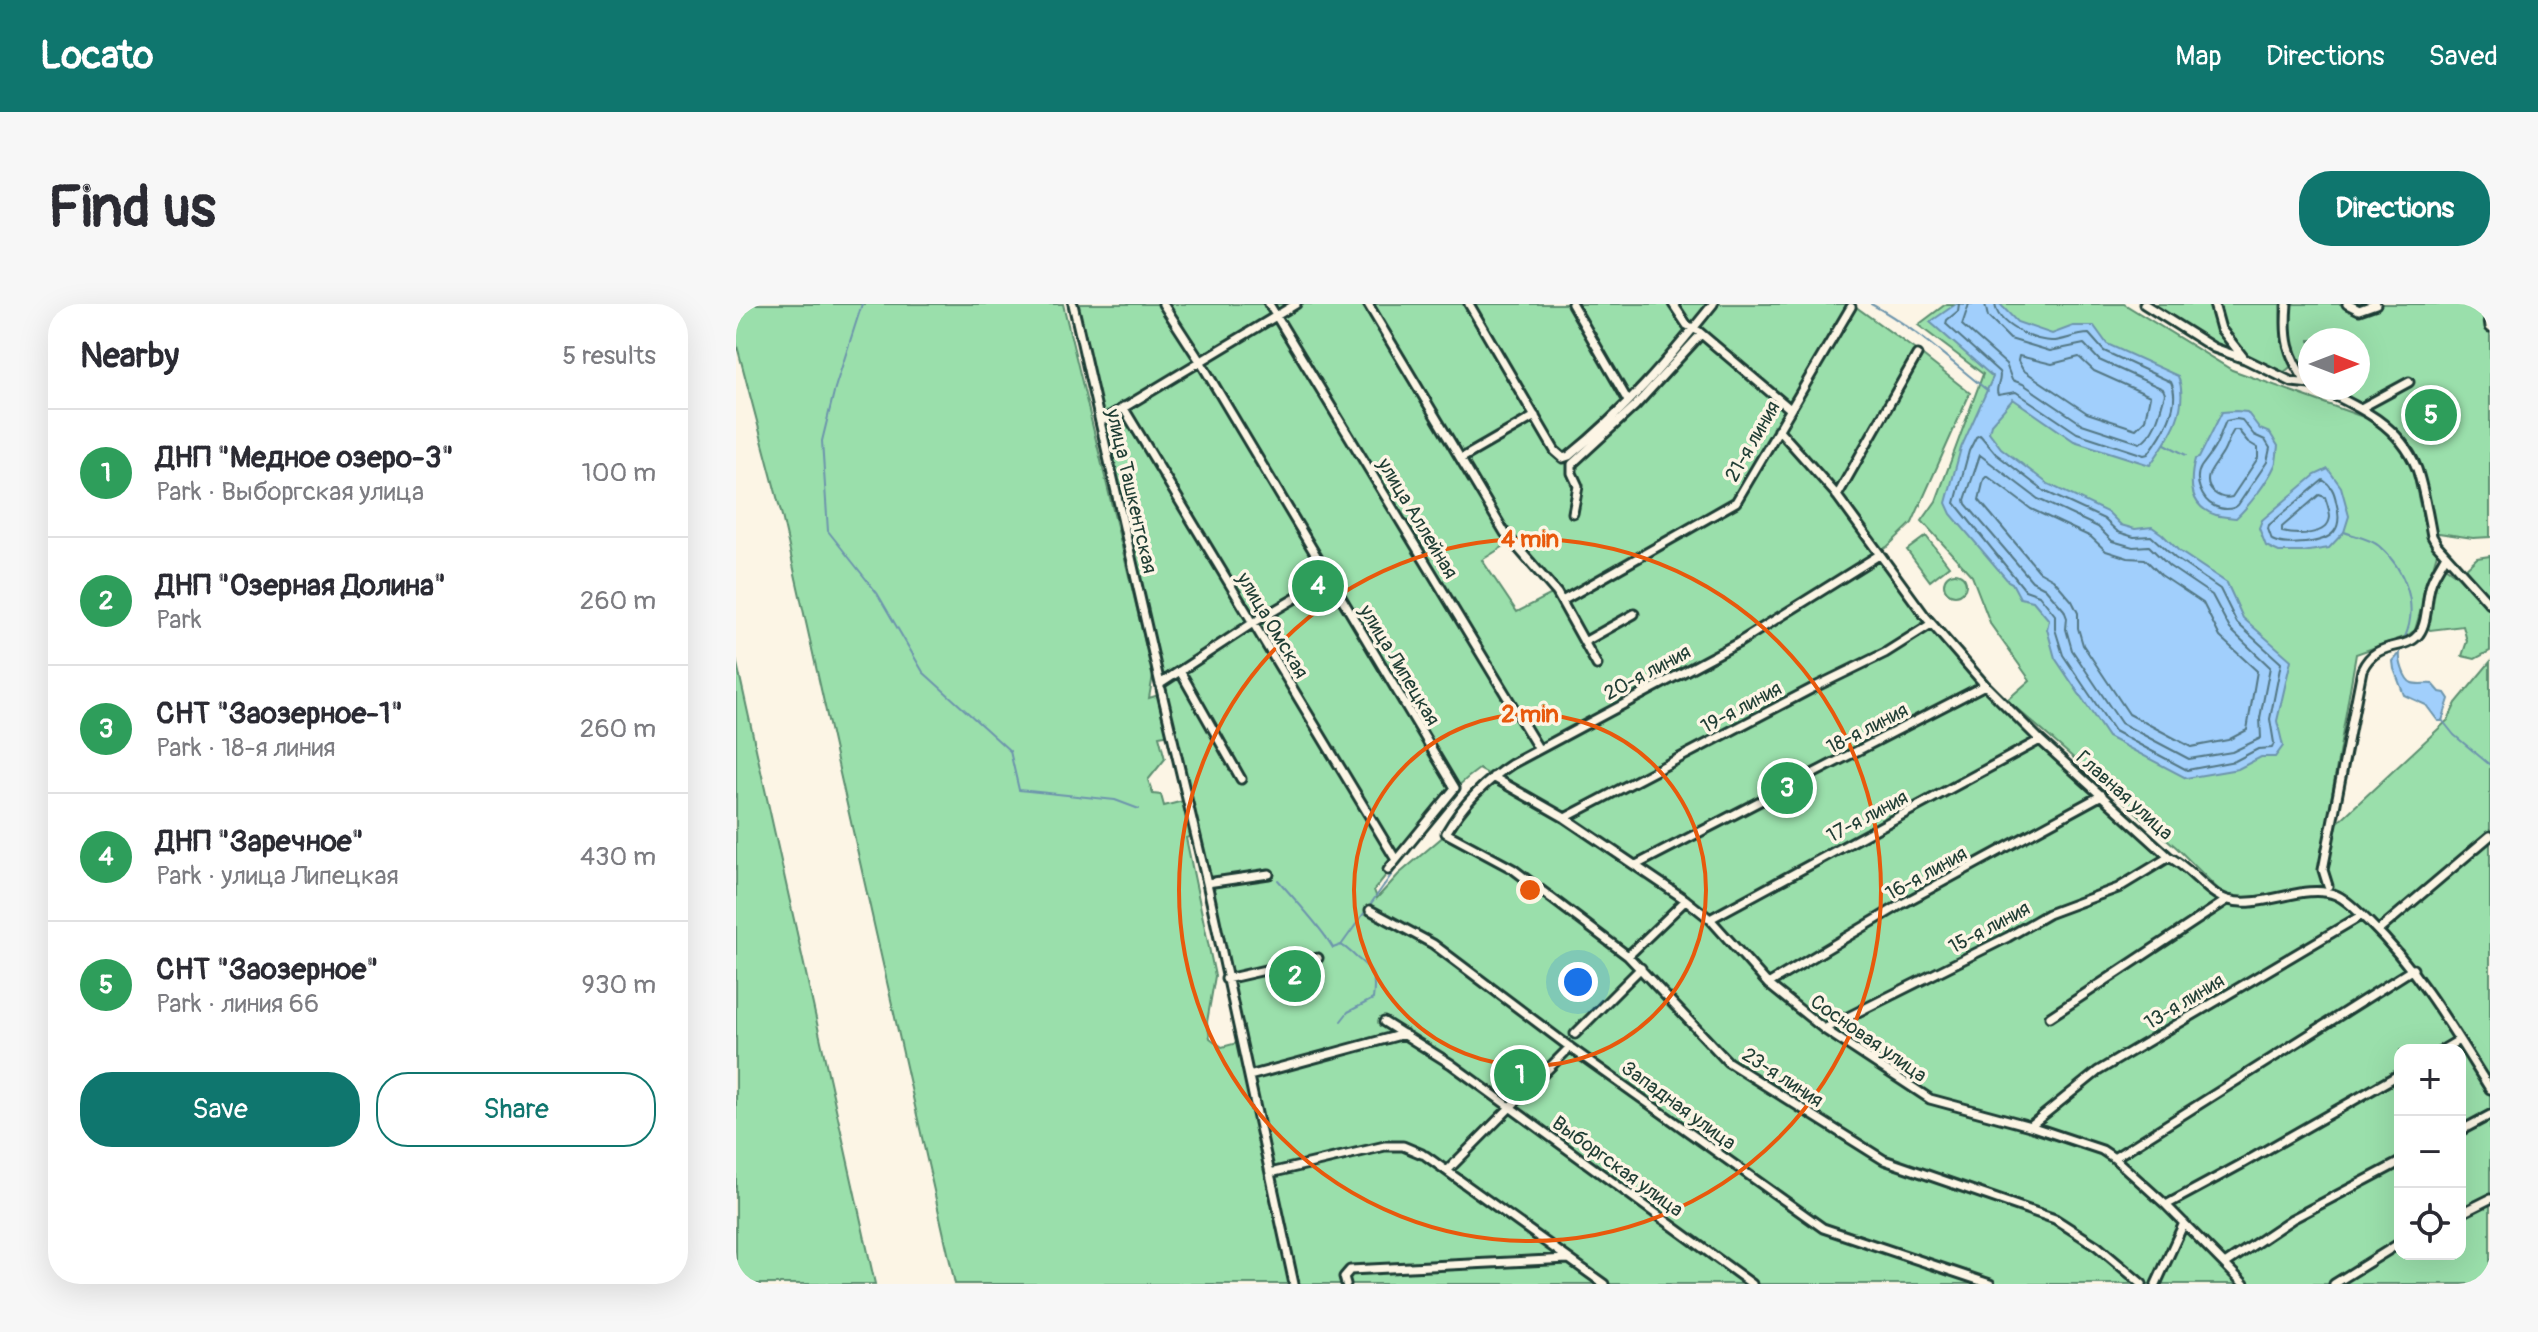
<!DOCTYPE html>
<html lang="en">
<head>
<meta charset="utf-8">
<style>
	:root { --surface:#fff; --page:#f7f7f7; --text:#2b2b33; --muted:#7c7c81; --line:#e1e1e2; --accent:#0f766e }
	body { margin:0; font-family:Pangolin,sans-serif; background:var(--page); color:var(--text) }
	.controls { position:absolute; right:24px; bottom:24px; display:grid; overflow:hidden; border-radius:16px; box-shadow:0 8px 32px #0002 }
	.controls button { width:72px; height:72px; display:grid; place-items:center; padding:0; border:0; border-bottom:2px solid var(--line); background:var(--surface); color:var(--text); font:40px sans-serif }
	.compass { position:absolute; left:1562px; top:24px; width:72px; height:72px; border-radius:50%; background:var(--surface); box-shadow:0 8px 32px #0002; rotate:90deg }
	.you { position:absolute; left:842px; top:678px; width:28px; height:28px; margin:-20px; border:6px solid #fff; border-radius:50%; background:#1a73e8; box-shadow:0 0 0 12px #1a73e833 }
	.badge { display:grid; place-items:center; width:52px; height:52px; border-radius:50%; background:var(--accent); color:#fff; font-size:26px; font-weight:700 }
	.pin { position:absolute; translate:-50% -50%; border:4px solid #fff; box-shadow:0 2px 8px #0006 }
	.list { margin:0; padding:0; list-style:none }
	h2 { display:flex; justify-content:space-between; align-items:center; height:104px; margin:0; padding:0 32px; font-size:34px }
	h2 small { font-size:26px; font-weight:400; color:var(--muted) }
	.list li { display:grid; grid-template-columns:52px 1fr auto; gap:24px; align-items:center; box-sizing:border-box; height:128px; padding:0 32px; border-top:2px solid var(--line) }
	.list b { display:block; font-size:30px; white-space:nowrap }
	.list p { margin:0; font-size:26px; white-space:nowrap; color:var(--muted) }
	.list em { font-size:26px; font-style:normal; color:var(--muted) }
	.actions { display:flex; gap:16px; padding:24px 32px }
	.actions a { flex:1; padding:18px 0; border:2px solid var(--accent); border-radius:32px; text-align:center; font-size:28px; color:var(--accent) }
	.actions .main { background:var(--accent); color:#fff }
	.icon { flex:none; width:44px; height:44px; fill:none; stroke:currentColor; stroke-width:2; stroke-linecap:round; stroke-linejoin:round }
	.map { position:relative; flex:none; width:1754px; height:980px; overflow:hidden; border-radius:32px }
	header { display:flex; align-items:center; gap:48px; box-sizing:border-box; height:112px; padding:0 40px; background:var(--accent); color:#fff }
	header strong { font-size:38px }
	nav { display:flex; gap:44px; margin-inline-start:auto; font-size:28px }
	.intro { display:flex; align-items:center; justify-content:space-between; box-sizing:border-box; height:192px; padding:0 48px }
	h1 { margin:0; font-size:56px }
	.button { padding:20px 36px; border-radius:32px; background:var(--accent); color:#fff; font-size:28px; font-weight:700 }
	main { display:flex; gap:48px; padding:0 48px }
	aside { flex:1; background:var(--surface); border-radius:32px; box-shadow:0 8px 32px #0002 }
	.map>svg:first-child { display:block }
</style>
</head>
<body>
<header>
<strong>Locato</strong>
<nav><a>Map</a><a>Directions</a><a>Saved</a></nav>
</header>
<div class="intro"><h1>Find us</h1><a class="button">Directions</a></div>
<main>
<aside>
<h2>Nearby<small>5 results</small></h2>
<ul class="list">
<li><span class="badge" style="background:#2e9e5b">1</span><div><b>ДНП &quot;Медное озеро-3&quot;</b><p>Park · Выборгская улица</p></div><em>100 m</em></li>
<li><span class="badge" style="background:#2e9e5b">2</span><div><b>ДНП &quot;Озерная Долина&quot;</b><p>Park</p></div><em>260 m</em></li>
<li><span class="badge" style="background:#2e9e5b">3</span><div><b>СНТ &quot;Заозерное-1&quot;</b><p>Park · 18-я линия</p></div><em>260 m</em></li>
<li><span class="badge" style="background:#2e9e5b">4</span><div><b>ДНП &quot;Заречное&quot;</b><p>Park · улица Липецкая</p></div><em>430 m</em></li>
<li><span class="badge" style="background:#2e9e5b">5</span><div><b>СНТ &quot;Заозерное&quot;</b><p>Park · линия 66</p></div><em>930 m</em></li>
</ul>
<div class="actions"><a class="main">Save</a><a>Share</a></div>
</aside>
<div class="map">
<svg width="1754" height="980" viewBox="0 0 1754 980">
	<rect width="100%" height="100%" fill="#fcf5e5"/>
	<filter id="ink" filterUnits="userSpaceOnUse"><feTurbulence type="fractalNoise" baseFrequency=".0125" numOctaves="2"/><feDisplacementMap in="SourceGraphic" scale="16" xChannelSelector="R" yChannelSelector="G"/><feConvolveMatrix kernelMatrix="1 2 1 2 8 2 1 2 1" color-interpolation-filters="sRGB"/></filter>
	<g filter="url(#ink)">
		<!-- green -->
		<path fill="#9adfab" stroke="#5c8e70" stroke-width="2" fill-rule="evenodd" d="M0,0h327l90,371 -4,23 13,-4 -89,-390h771l12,3 58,42 56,44 -58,130 -25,24 -10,5 54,72 109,116 181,157 24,6 64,-10h24l-5,-23 7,-45 113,-105 8,-17 34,-41v622h-1535l-173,-768 -46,-174zM778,236l42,52 -39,20 -35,-52zM435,430l16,66 -23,6 -3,-11 -8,-1 -5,-14 17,-21 -6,-23zM743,465l13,7 -46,58 -47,40 -22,24 -3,-8c34,-41 61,-90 105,-121zM459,531l46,207 -19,5 -12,-9 -3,-16 8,-46 -29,-138zM1664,746h60v204h-60z
			M1210,0h178l108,66 134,48 28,20 17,26 12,55 14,34 -22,77 -8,6 -51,18 -37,217 4,14 -78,13 -22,-4 -46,-46 -170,-148 23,-20 -39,-55 -19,-49 -50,-55 14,-20 47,-127 -65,-49z
			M1408,0h136l1,26 4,11 2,-37h203v233l-17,1 -41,-6 -16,-64 -33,-45 -64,-35h39v-48h-48v44l-17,-19 -14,11 -52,-23z
			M1190,232l23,30 -19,15 -23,-31z
			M1754,252v48l-28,-32 15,-14z
			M1709,263l21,15 24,28v41l-15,8 -13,-3 5,-15 -4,-15 -33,4 -3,-3 7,-43z
			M1208 280a11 11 0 1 1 22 0a11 11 0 1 1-22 0Z
			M0,355l139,625h-139z"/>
		<!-- water -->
		<path fill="#a1cffc" stroke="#6d95ac" stroke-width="2" d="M1220,0h44l17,18 35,12 21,-8h21l13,18 71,32c12,33 -9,62 -28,89l-76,-24 -61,-42 -22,25 -2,8 12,16 47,36 61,29 12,12 14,4 17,-2 10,7 17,17 48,32 16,35 48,42 -14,61 6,25 -8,11h-14l-23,12 -52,9 -78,-41 -53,-79 -8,-29 2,-9 -16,-19 -13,-3 -8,-15 -4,-2 -57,-67 -5,-11 15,-55 32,-71 -63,-55z
			M1500,107l11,1 13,17 10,4 8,13c-1,6 -1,14 -3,19 -7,16 -26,41 -39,53 -6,-1 -14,-1 -20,-3 -27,-8 -27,-33 -21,-56l4,-1 23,-46z
			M1592,165l13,18 8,29 -5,16 -15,16 -27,4h-23l-13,-6 -7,-18 3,-8 53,-45z
			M1664,349c-1,7 4,27 12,30 5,2 16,0 21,1l7,8 5,1 4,6 -7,22h-4l-12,-16 -22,-10 -10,-26 -1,-8z"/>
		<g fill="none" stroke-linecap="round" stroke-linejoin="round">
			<!-- shore -->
			<path stroke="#537784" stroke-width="2" d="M1223,0l-1,7 -11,9 -1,4 53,48c4,8 -5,16 -1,23l18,-3 61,41 67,22 4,-1c14,-19 34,-49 23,-72l-67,-31 -15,-17c-14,0 -28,8 -38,7 -19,-1 -54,-16 -56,-37
				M1233,0l-7,21 44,39 6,16 11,4 59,40 58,19c16,-10 20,-32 25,-49l-2,-5 -64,-29 -15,-16 -34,7 -40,-12 -22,-22 -3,-13
				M1283,52l33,8 27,-7 15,14 56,25 -5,24 -9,9 -49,-16 -64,-43 -5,-9z
				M1500,115l6,1 12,15 11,5 5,8 -3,14 -29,43c-7,6 -15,5 -24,1 -12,-6 -21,-26 -13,-39 5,-7 11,-14 15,-22 4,-8 6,-16 10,-24z
				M1498,126h4l10,12 10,6v10l-26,39c-12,3 -28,-7 -23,-22 3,-7 10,-15 14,-22 4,-7 6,-16 11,-23z
				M1244,131l16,19 48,37 60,28 14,13 16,5 17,-1 24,22 45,31 17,34 44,40 -11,56 4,24 -2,5 -14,1 -23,12 -48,9 -73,-39 -51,-76 -8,-26v-14l-16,-20 -14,-5 -70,-87 14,-52 7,-14z
				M1244,151l58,44 60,28 14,14 21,6 16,-1 20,20 43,29 18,34 40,38 -10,51 1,20 -29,14 -43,7 -68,-36 -49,-73 -6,-21 1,-11 -3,-8 -19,-22 -13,-7 -66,-77 -1,-4z
				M1251,172l44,33 60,28 15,14 22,7 17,1 16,16 42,28 17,34 37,34 -10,59 -19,10 -37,7 -62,-33 -46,-69 -5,-17v-15l-6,-12 -19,-22 -14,-8 -60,-71 5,-21z
				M1587,176c8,5 11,11 13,21 8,29 -3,39 -31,42 -11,1 -23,2 -33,-3l-4,-11 1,-4z
				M1583,191l6,2c2,6 5,14 5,20 -2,20 -35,18 -48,15v-5z"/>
			<!-- stream -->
			<path stroke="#6d95ac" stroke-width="2" d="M126,0l-27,84 -13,53 6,90 49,62 46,79 87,79 9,39 96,10 24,9
				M1135,0c43,23 79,57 117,87
				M1429,140l21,11
				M1608,228c11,4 27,7 35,14 26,23 40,59 26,91
				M1706,416l12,15 36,30
				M542,576c17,20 44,48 55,68l8,-3c8,4 10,8 16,13 17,13 19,19 16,41l-25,13 -7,9
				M606,640l60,-84"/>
			<!-- street casing -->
			<g stroke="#1f3d34" stroke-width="13">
				<path id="street" d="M337,0l87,380 93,-61 77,-45
					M427,0l37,57 255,427 -67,82
					M533,0l269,444
					M632,0l137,229 52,60 40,72
					M733,0l86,147 8,7 6,-2c57,-46 99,-96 144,-152
					M836,0l56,97
					M937,0l14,21 11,6 91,77
					M1408,0l70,44 31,11 47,23 18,2
					M1478,0l7,25 22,28
					M1551,0c-3,34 0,51 20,79
					M1611,0l12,6 17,-6
					M1751,0l3,23
					M1583,84c39,18 81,37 98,81 7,21 11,45 15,67l5,9 53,59
					M387,103l273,453
					M1625,104l48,-26
					M364,118l196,-118
					M1042,125l57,64 90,123 60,69 55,55 129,117c21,10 38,37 59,43 34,10 76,-18 108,-5 12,5 23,18 33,27 50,49 84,108 121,167
					M726,154l73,-42
					M1101,192l80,-141
					M837,209l5,-27 -6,-13v-9l63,-58 66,-72
					M1143,251l-141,88 -226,121c-28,18 -49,40 -66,69l67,36 115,87 100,106 156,98 171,59 42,27 45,38
					M826,297l174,-99 115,-195
					M850,337l48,-27
					M444,367l61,108
					M425,385l46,194 87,401
					M757,473l72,41 121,82 24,19 58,65 56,45 106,70 100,27 72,24 12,8 52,47 78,79
					M829,514l248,-130 72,-35 46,-29
					M900,561l349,-180
					M471,579l62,-9
					M1592,582l-5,-16 4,-21 35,-179c15,-32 42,-17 57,-36 9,-12 7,-35 12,-50 3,-10 10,-19 15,-29
					M634,606l63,34 138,104 252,180 167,56
					M974,615l330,-179
					M1642,627l112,-95
					M892,652l58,-56
					M490,675l92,-21
					M1032,680l134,-80 200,-109
					M1314,713l177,-117
					M648,718l67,42 301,220
					M1088,725l184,-92 40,-23 70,-26 51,-31
					M839,730l66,-66
					M1706,746l17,-10
					M513,772l155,-42
					M1294,822l68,-55 264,-156
					M1724,827l30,-16
					M690,852l178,128
					M1378,854l299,-189
					M711,867l123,-124
					M534,869l115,-27h18l19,8
					M1430,901l74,-40 160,-91
					M1724,910l30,-15
					M1489,960l67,-45 108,-57
					M610,980l-2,-7 6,-7 218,-11
					M1420,980l28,-61
					M1598,980l66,-41"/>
			</g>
			<!-- street -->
			<use href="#street" stroke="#fcf5e5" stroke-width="7"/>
		</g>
	</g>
	<!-- distance rings -->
	<g fill="none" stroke="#e8590c" stroke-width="4">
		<circle cx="794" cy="586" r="176"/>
		<circle cx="794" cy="586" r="351"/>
	</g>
	<g text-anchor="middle" stroke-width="7" stroke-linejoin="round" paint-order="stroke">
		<!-- street labels -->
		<g font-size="20" fill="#1f3d34" stroke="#fcf5e5">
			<text transform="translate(1016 137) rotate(-60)" y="7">21-я линия</text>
			<text transform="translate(396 187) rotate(77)" y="7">улица Ташкентская</text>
			<text transform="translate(682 214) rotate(59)" y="7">улица Аллейная</text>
			<text transform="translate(537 321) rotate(59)" y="7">улица Омская</text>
			<text transform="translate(664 361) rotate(59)" y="7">улица Липецкая</text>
			<text transform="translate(911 368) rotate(-28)" y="7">20-я линия</text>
			<text transform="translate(1005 403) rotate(-28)" y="7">19-я линия</text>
			<text transform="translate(1131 424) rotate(-27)" y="7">18-я линия</text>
			<text transform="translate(1389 491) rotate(42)" y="7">Главная улица</text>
			<text transform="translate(1131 512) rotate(-28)" y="7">17-я линия</text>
			<text transform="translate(1190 569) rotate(-29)" y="7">16-я линия</text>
			<text transform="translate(1253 623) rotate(-28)" y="7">15-я линия</text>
			<text transform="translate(1448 697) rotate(-31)" y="7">13-я линия</text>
			<text transform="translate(1133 734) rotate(35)" y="7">Сосновая улица</text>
			<text transform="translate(1047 773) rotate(33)" y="7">23-я линия</text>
			<text transform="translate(943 801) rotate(36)" y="7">Западная улица</text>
			<text transform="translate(882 862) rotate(36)" y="7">Выборгская улица</text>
		</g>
	</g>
	<circle cx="794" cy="586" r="12" fill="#e8590c" stroke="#fcf5e5" stroke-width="4"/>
	<g font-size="24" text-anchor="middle" font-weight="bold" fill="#e8590c" stroke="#fcf5e5" stroke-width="7" stroke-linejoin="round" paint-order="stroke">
		<text x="794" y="243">4 min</text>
		<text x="794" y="418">2 min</text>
	</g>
</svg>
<div class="controls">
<button>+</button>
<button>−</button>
<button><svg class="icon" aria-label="locate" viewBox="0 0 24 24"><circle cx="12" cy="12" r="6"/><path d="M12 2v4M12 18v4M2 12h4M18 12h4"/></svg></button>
</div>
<svg class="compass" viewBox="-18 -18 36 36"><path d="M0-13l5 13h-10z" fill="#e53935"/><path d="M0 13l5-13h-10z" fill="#7c7c81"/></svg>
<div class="you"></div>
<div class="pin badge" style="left:784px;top:771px;background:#2e9e5b">1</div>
<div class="pin badge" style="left:559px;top:672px;background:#2e9e5b">2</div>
<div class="pin badge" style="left:1051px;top:484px;background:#2e9e5b">3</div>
<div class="pin badge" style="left:582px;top:282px;background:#2e9e5b">4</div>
<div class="pin badge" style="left:1695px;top:111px;background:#2e9e5b">5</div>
</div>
</main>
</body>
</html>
